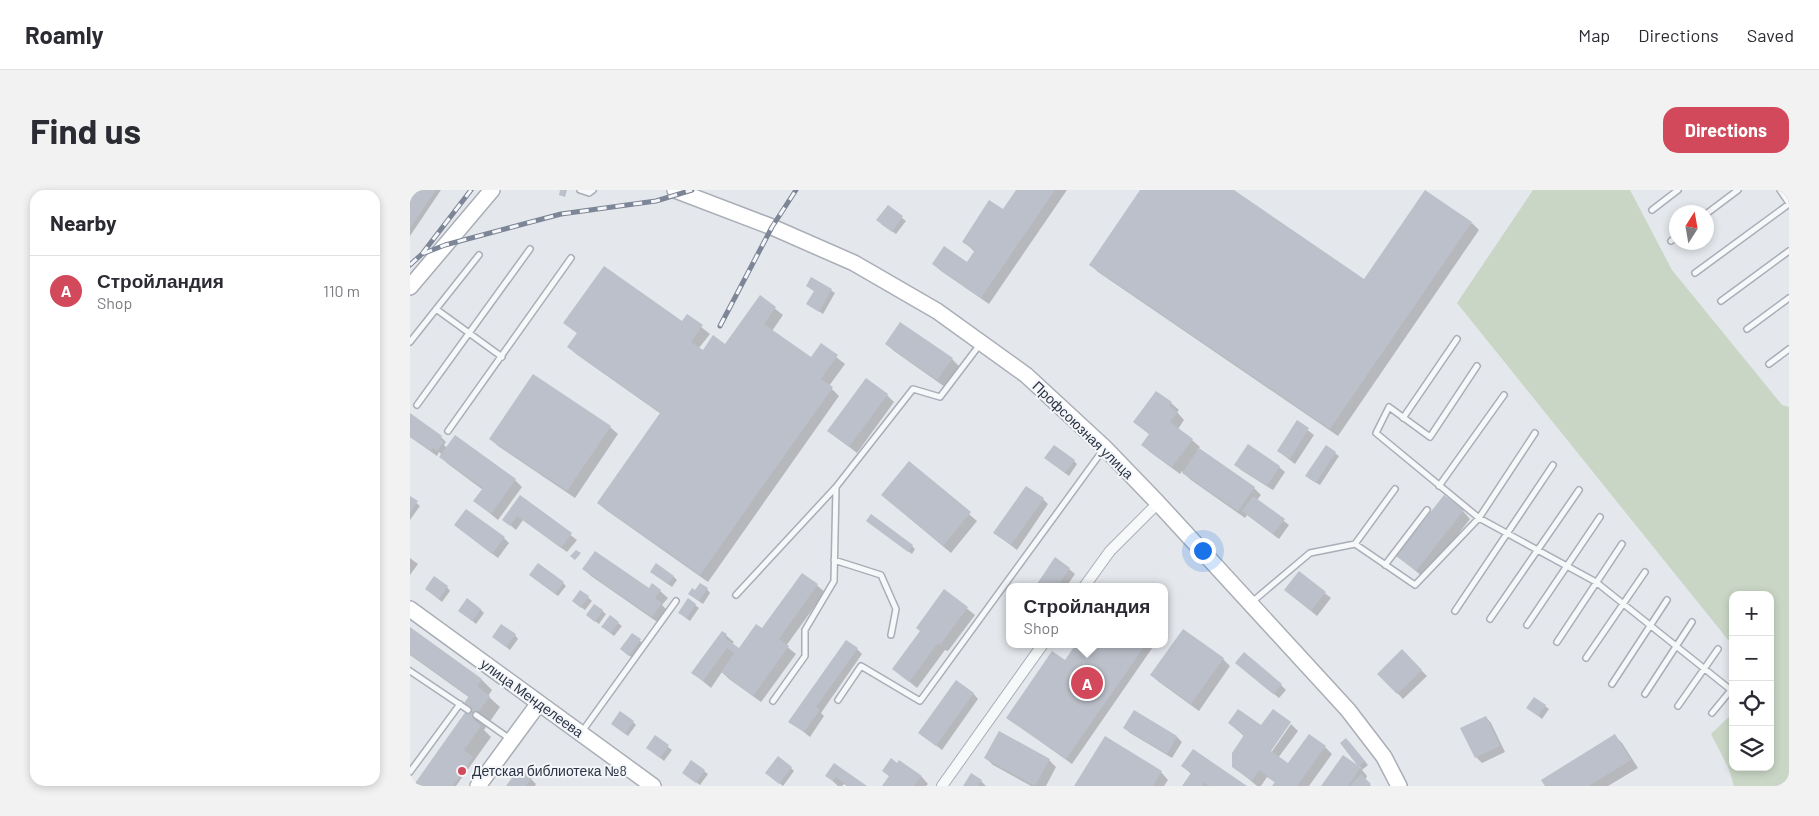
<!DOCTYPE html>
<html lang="en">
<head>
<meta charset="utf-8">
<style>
	:root { --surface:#fff; --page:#f2f2f3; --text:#2b2b33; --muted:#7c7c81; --line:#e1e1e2; --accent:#d1495b }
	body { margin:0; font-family:Barlow,sans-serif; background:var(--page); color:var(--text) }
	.controls { position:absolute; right:15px; bottom:15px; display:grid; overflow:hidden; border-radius:10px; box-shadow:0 2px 8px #0003 }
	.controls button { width:45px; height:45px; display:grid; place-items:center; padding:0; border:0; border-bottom:1px solid var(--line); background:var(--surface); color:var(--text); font:25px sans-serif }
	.compass { position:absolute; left:1259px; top:15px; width:45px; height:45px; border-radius:50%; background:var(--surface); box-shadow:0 2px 8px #0003; rotate:11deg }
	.you { position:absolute; left:792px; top:360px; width:18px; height:18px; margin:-12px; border:4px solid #fff; border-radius:50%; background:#1a73e8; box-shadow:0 0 0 8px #1a73e833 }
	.badge { display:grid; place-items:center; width:32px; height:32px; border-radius:50%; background:var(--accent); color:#fff; font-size:16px; font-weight:700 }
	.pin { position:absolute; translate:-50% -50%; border:2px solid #fff; box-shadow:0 1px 5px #0006 }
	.popup { position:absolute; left:596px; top:393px; width:162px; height:65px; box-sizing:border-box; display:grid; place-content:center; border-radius:10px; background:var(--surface); filter:drop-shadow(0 1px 4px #0005); font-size:16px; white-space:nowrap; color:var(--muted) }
	.popup b { font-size:19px; color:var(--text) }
	.popup::after { content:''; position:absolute; left:50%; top:100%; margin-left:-10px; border:10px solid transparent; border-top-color:var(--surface) }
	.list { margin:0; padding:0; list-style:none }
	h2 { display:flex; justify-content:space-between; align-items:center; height:65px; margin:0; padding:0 20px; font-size:21px }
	h2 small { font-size:16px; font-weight:400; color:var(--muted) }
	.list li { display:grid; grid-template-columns:32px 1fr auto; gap:15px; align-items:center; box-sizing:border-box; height:70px; padding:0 20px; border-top:1px solid var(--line) }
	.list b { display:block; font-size:19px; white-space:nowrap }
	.list p { margin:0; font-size:16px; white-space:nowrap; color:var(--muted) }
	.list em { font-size:16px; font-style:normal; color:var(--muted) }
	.icon { flex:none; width:28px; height:28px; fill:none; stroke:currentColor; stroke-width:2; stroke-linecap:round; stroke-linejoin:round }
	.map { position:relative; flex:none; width:1379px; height:596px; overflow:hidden; border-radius:15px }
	header { display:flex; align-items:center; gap:30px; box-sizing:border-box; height:70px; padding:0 25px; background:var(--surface); border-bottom:1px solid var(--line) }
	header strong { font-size:24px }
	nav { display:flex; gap:28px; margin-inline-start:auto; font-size:18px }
	.intro { display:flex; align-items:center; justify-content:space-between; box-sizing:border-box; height:120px; padding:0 30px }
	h1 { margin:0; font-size:35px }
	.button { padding:12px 22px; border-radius:15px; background:var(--accent); color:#fff; font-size:18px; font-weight:700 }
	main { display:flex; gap:30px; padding:0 30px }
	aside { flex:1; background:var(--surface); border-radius:15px; box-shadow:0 2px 8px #0003 }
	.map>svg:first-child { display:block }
</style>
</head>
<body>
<header>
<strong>Roamly</strong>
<nav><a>Map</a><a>Directions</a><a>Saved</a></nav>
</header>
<div class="intro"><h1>Find us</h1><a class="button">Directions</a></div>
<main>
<aside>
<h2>Nearby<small></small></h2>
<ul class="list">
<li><span class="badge">A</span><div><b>Стройландия</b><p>Shop</p></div><em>110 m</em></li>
</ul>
</aside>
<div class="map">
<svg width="1379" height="596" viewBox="0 0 1379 596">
	<rect width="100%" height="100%" fill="#e4e7ec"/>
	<!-- green -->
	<path fill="#c9d6c5" d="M1123,0h97l42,80 110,135 7,2v379h-55l-6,-19 -17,-33 22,-21v54h37v-172h-37v51l-276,-343z"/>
	<!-- shadow -->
	<path fill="#0003" d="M0,0h31l-31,46z
		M607,0h50l-78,114 -48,-33 -8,-7 34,-1 8,-11 -11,-10 39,-31z
		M732,0h89l133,91 108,-58 7,7 -141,206 -240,-164 -7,-7z
		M478,17l18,14 -10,13 -15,-10z
		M402,88l23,15 -12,21 -15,-10 7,-12 -7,-6z
		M350,107l23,18 -11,16 39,28 10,-14 24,19 -16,22 10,10 -131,186 -102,-72 -8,-7 63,-89 -85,-60 -7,-7 9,-13 -13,-11h117l5,-7 23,18 -11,14 4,3 23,-5z
		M476,154l66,15 7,7 -14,21 -51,-36z
		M123,185l77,52 8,7 -43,64 -77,-52 -7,-7z
		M477,205l7,7 -37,51 -28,-22z
		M761,213l8,7 -2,2 7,8 -6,9 14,11 8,7 -2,2 56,39 7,7 -4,5 32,25 -10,14 -32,-24 -2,3 -54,-38 -9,-9 -2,3 -30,-22 -7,-7 7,-10 -15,-13z
		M0,225l31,22 5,5 -2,3 3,3 68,32 7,7 -24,33 -23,-19 8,-11 -35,-26 -7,-7 1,-2 -3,-3 -2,4 -27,-19z
		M887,232l17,13 -19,29 -17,-13z
		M916,257l13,9 -19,29 -10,-6z
		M635,268l29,3 3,3 -8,12z
		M499,273l68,58 -26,32 -69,-58z
		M826,275l43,2 6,5 -12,18 -32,-20z
		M111,307l56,43 -10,12 -44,-32 -7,10 -12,-10z
		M0,308l10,8 -10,14z
		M633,309l5,5 -31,46 -22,-17z
		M1053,321l7,8 -46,59 -26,-22z
		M461,334l41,22 3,3 -3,5z
		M45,335l49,13 5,5 -11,15z
		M0,368l8,6 -8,11z
		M174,379l65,20 11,2 8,7 -6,7 7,7 -9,12 -69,-48z
		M659,379l6,5 -9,13h-30z
		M889,383l32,25 -14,18 -32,-26z
		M393,384l22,18 -39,54 10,8 -35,48 -32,-23 -7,-7 -11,16 -18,-15 29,-41 12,10 -2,2 7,5 24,-19z
		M245,385l19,2 3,3 -5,7z
		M124,388l29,5 3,3 -8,10z
		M37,397l3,4 -8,11 -16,-13z
		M297,399l3,4 -7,11 -10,-7 2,-6z
		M171,401l11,10 -7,9 -8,-6z
		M535,401l30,24 -27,36 -3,-1 -28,38 -23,-19 28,-38z
		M278,410l11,8 -9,13 -7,-5z
		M185,415l11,9 -7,10 -8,-6z
		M70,419l4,4 -8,11 -16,-13z
		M208,433l4,3 -8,10 -8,-6z
		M0,438l72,52 10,10 -4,6 12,11 -16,23 7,7 -35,49h-42l57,-78 -1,-10 -60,-43z
		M773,441l40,28 7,7 -31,45 -40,-29 -8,-7z
		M105,445l3,4 -8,11 -13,-10z
		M223,445l11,9 -11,14 -8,-5z
		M667,454h78l-83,120 -65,-46 58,-56z
		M447,459l5,5 -41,59 3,3 -14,21 -20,-16z
		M992,461l25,25 -24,23 -24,-25z
		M832,478l39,17 5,5 -7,8z
		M563,503l5,6 -36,51 -22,-17z
		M1135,516l4,3 -7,10 -14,-11z
		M828,521l30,46 23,-33 7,7 -20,27 10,7 37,-18 7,7 -23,32h-35l2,-3 -9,-6 -6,9h-4l-23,-19 11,-30 -16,-14z
		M724,522l43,25 5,5 -10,16 -42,-25 -5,-5z
		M1076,527l5,6 14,29 -23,11 -6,-6 -14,-28z
		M223,532l3,3 -8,11 -12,-9z
		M1205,546l7,7 16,25 -30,18h-61z
		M245,547l17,13 -8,11 -16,-13z
		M931,553h9l18,22 -6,5 5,6 -2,4 6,6h-48l20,-29 19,12z
		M575,567l64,3 7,7 -10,19h-15l-38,-21z
		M282,572l16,12 -8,11 -13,-9z
		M424,575l31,21h-18l-3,-2 -2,2h-4l-12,-11z
		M773,576l62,20h-61l8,-11z
		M381,578l3,3 -11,15 -13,-10z
		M474,581l37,5 7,8 -2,2h-42l6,-9z
		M751,582l7,8 -4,6h-89z
		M121,589l5,5 -1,2h-28z
		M571,591l5,5h-22z"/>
	<!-- building -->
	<path fill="#bbc0ca" d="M0,0h26l-26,38z
		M150,0h7l-2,7 -6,-2z
		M606,0h39l-74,108 -49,-34 12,-18 23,16 8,-12 -13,-8 27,-42 14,9z
		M730,0h94l130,89 61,-89 47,32 -142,207 -241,-164z
		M478,15l15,11 -11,16 -16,-12z
		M194,76l78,55 5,-7 16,11 -12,17 12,8 10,-15 12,9 35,-49 16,12 -12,17 47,33 10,-14 17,12 -17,24 12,8 -133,188 -103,-72 63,-90 -93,-66 10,-14 -14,-10z
		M401,87l21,12 -13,23 -13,-8 8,-13 -8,-5z
		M490,132l53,36 -16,22 -52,-36z
		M123,184l78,52 -44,65 -78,-52z
		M456,188l22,16 -39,53 -22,-16z
		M746,201l16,11 -3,4 9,6 -8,10 23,17 -21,28 -31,-22 8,-11 -16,-12z
		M0,223l32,23 -2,3 4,3 -7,9 -4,-3 -2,3 -21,-14z
		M887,230l12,8 -19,31 -13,-8z
		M45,245l61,44 -25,35 -18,-13 10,-13 -44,-31z
		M838,254l32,22 -13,20 -33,-21z
		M644,255l21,15 -10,13 -21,-15z
		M916,255l10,7 -20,31 -11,-7z
		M789,258l56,39 -17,24 -56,-38z
		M499,271l62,51 -28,34 -62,-51z
		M616,296l18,12 -33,47 -18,-12z
		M110,305l52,38 -11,15 -44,-32 -7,10 -8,-6z
		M1034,305l20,15 -48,61 -20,-15z
		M0,306l8,5 -8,12z
		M843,306l32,23 -12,15 -31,-23z
		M56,319l39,28 -13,17 -38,-29z
		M461,324l42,31 -5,7 -42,-31z
		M166,360l5,3 -6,7 -5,-4z
		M185,361l54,37 3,-5 9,7 -6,8 7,5 -10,14 -70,-48z
		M645,367l15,11 -13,19h-22z
		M128,373l26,19 -9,12 -26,-19z
		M246,373l18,13 -6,8 -18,-12z
		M889,381l27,21 -15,19 -27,-21z
		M392,383l16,11 -39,55 10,7 -36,50 -32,-24 13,-19 -7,-5 -24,33 -12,-8 31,-42 5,3 -2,4 14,10 17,-24 6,4z
		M24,386l14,10 -9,13 -14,-10z
		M290,393l8,5 -9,13 -11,-7 4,-6 3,2z
		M534,399l24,18 -28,38 -2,-2 -29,39 -17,-13 28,-38 -4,-3z
		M170,400l9,6 -8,12 -9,-7z
		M57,408l14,11 -9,12 -14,-10z
		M278,408l8,6 -9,14 -9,-5z
		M184,414l9,6 -8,12 -9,-7z
		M200,425l9,7 -8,11 -10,-6z
		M91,434l15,10 -10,13 -14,-10z
		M0,437l72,52 -5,7 13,10 -17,23 8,7 -17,24 9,7 -20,29h-40l56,-79 -5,-4 5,-7 -59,-42z
		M773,439l41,29 -33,46 -41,-29z
		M222,443l9,6 -12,17 -9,-7z
		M436,450l12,8 -42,59 4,3 -16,22 -16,-10z
		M666,454h70l-80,115 -60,-41 46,-67 13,9z
		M992,459l20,21 -25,24 -20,-20z
		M834,462l38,32 -9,10 -38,-31z
		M546,490l18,13 -38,53 -18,-13z
		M1124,507l12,8 -8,11 -12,-8z
		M828,519l23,16 12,-16 18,13 -20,29 17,12 21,-29 17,12 -29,40h-25l3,-4 -16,-12 -7,11 -20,-14v-14l12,-18 -16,-12z
		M724,520l43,26 -10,18 -44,-26z
		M210,521l14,10 -9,13 -14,-10z
		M1076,526l14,30 -25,12 -15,-30z
		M589,541l51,28 -15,27 -51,-28z
		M1205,544l16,26 -42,26h-44l-4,-6z
		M245,545l14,10 -9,13 -14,-10z
		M695,546l57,35 -9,15h-79z
		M936,548l19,23 -6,5 2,1 -13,19h-27l22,-31 14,10 -17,-22z
		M783,559l54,37h-38l-5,-4 -2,4h-20l9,-13 -10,-7z
		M368,566l14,11 -13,17 -14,-11z
		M481,568l6,5 2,-3 23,16 -8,10h-32l7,-10 -7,-5z
		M281,570l14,10 -9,13 -14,-10z
		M424,573l33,23h-19l-12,-9 -3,4 -8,-5z
		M109,578l13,10 -6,8h-20z
		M561,583l11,7 -4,6h-15z
		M951,584l10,10 -3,2h-18z"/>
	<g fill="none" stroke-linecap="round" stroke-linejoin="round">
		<!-- lane casing -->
		<g stroke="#a9aeb7" stroke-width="8">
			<path id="lane" d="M170,0l9,3 4,-3
				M1370,0l9,13
				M1242,20l26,-20
				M1296,24l32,-24
				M1261,51l5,-4
				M1285,83l94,-69
				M1311,111l68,-50
				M26,119l66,48
				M1337,139l42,-31
				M0,152l69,-87
				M1359,174l20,-15
				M1067,176l-47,71 -41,-30 -13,26 103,85 56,-85
				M7,215l113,-156
				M993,228l54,-79
				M38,241l123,-173
				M1029,296l65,-91
				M945,354l40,-55
				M424,370l47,15 15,34 -5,26
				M975,375l42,-55
				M326,405l100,-108 77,-98 27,8 41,-54
				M842,412l58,-49 45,-9 60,41 64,-67 117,64 135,108 -19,23
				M1045,421l98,-146
				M1080,429l89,-129
				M1117,435l73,-108
				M1147,452l65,-98
				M1176,468l59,-86
				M0,481l58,39
				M1202,494l55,-84
				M1235,504l47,-72
				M428,510l23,-34 59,35 183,-251
				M363,511l32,-45v-26l29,-49 2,-93
				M1268,516l40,-57
				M66,525l34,24
				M171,543l95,-132
				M0,582l50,-68"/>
		</g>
		<!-- street casing -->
		<g stroke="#a9aeb7" stroke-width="12">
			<path id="street" d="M674,397l26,-36 48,-48
				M532,596l101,-142"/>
		</g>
		<!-- secondary casing -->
		<g stroke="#a9aeb7" stroke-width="18">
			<path id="secondary" d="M265,0l97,37 82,36 83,48 89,64 78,72 54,56 190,207 36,47 15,29
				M0,97l82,-97
				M0,419l243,177
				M68,596l61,-83"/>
		</g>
		<!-- lane -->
		<use href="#lane" stroke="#f7f8fa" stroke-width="5"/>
		<!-- street -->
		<use href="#street" stroke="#f7f8fa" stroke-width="10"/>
		<!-- secondary -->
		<use href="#secondary" stroke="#fff" stroke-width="15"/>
		<!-- rail casing -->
		<g stroke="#7d8696" stroke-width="5">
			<path id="rail" d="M12,64l49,-64
				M0,75l12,-11 23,-9 116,-31 95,-13 36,-11
				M310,136l52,-99 24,-37"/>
		</g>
		<!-- rail -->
		<use href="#rail" stroke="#f4f6f9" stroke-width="3" stroke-dasharray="9" stroke-linecap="butt"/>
	</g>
	<!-- markers -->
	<circle fill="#d1495b" stroke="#f4f6f9" stroke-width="2" cx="52" cy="581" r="5"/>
	<g text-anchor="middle" stroke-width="4" stroke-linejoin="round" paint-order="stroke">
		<!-- street labels -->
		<g font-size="14" fill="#2b3445" stroke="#f4f6f9">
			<text transform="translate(673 240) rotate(44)" y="5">Профсоюзная улица</text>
			<text transform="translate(122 508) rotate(36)" y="5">улица Менделеева</text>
		</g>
		<!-- poi labels -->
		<g font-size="14" fill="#2b3445" stroke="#f4f6f9" text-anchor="start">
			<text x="62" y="586">Детская библиотека №8</text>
		</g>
	</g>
</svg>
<div class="controls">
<button>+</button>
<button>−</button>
<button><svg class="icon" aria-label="locate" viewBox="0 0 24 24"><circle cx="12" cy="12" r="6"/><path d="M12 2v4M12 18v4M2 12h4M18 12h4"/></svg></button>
<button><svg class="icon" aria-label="layers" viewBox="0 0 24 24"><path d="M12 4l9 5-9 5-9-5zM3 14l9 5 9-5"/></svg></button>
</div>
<svg class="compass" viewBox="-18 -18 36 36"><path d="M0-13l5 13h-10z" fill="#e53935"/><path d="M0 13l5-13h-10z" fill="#7c7c81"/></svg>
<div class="you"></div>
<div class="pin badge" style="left:677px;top:493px">A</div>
<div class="popup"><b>Стройландия</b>Shop</div>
</div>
</main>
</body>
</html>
